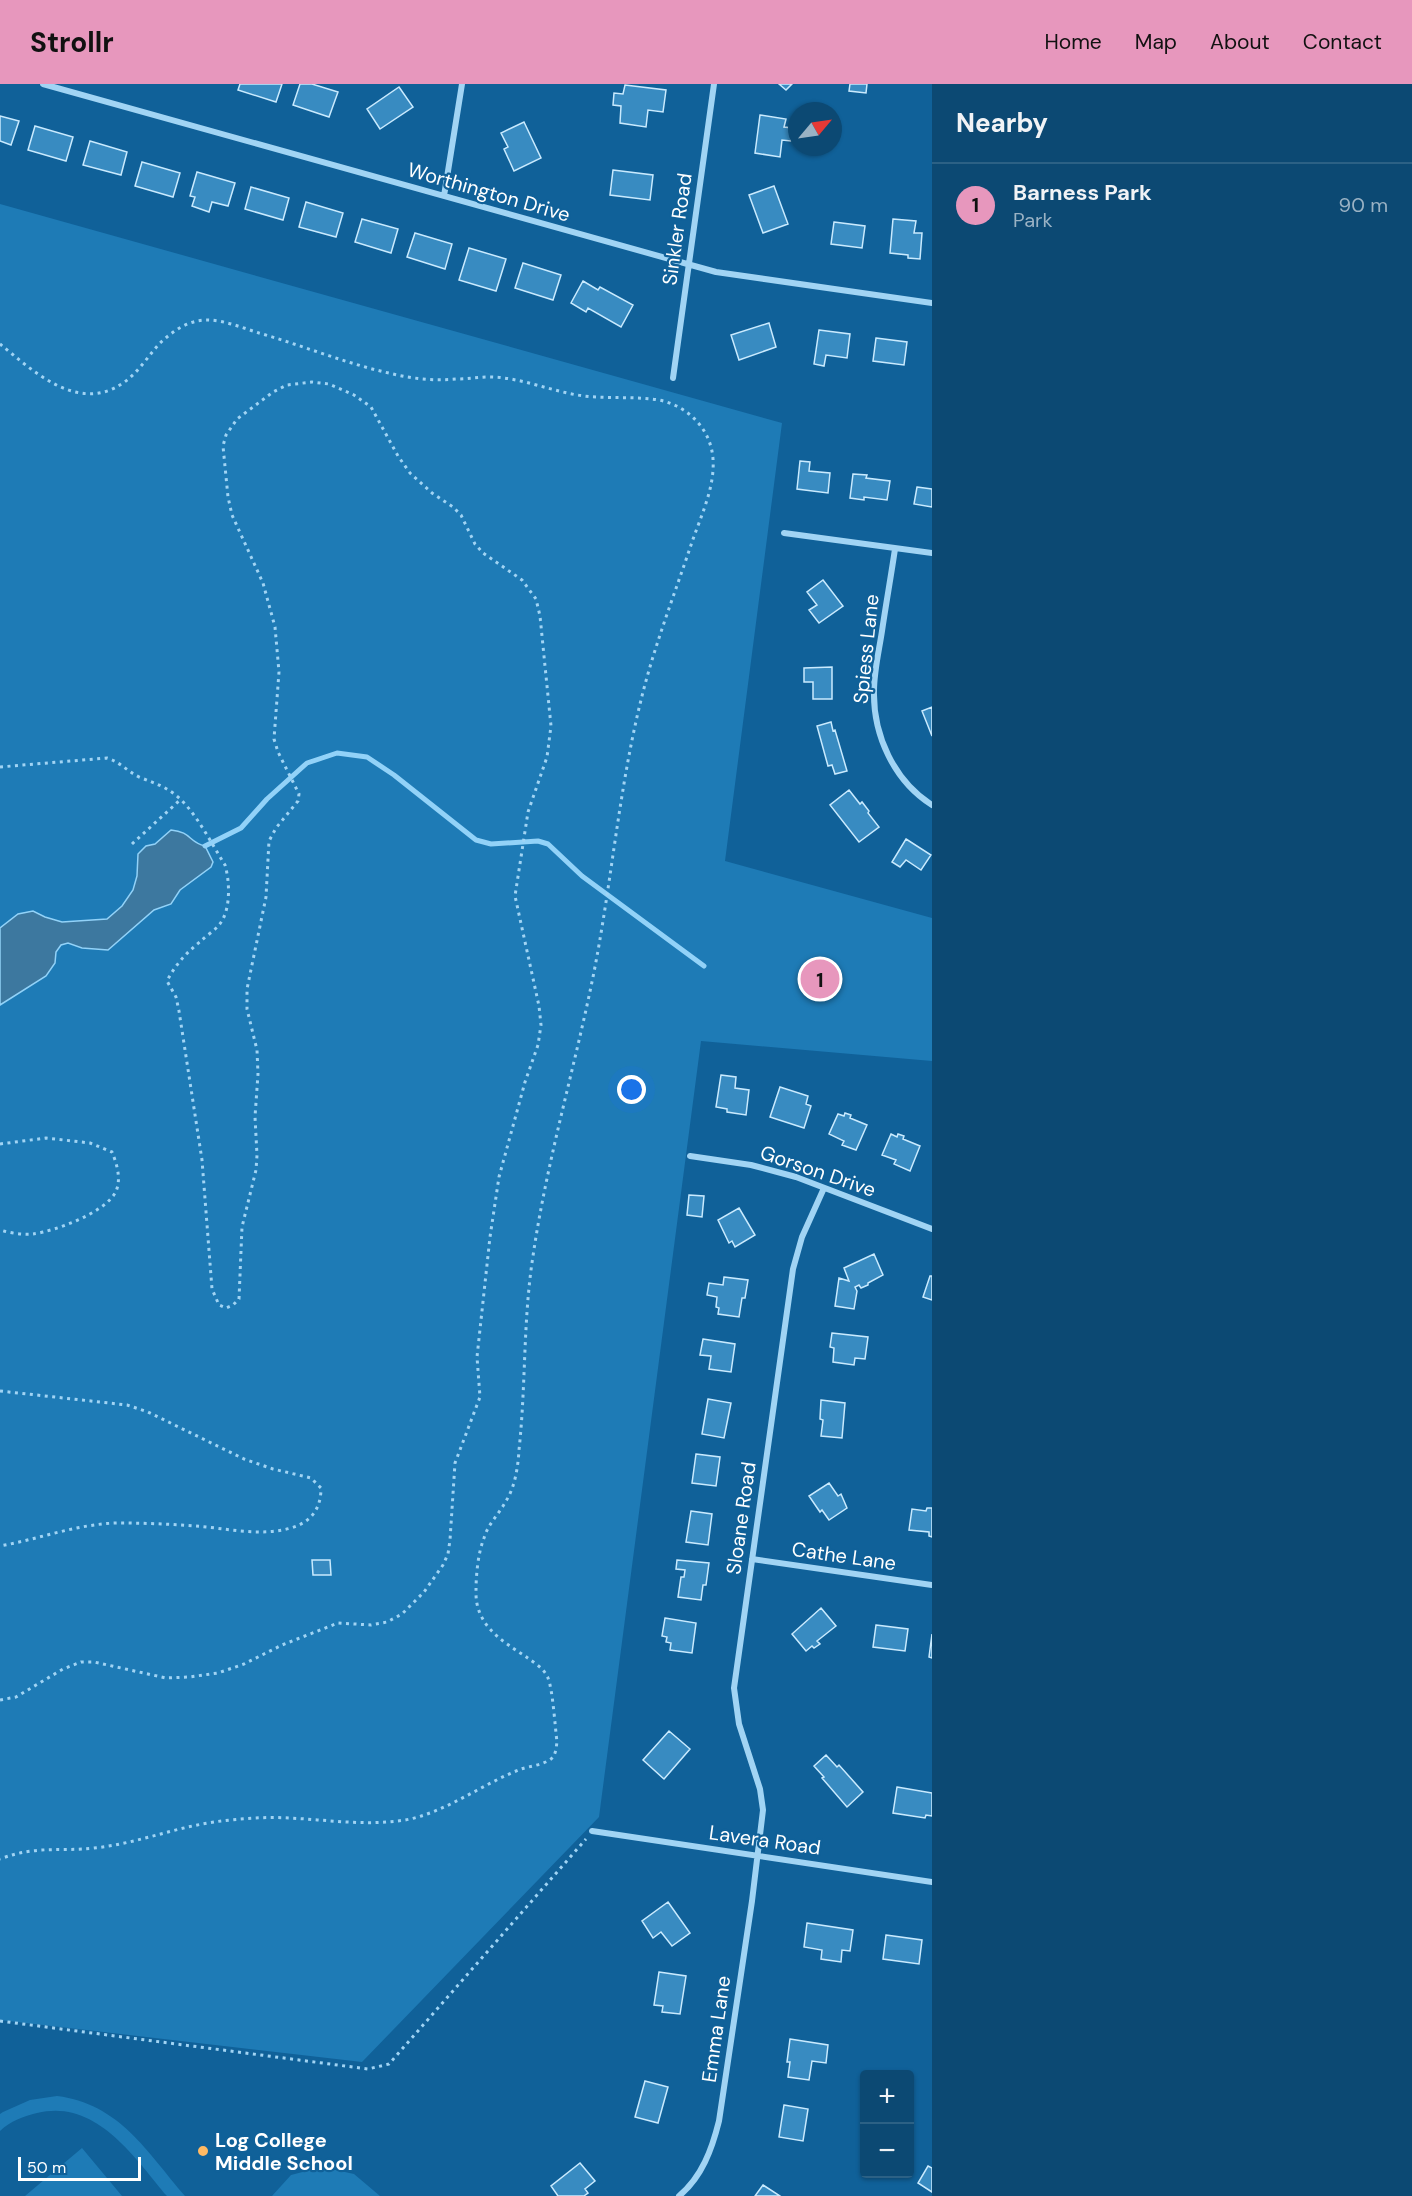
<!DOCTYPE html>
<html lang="en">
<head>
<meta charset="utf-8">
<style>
	:root { --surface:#0c4973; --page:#155078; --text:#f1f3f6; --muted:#9ab2c4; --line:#2c6185; --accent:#e797bd }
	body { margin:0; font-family:"DM Sans",sans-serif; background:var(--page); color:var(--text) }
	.controls { position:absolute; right:18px; bottom:18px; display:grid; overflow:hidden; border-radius:6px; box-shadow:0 2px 4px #0004 }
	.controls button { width:54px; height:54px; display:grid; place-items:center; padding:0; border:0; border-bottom:2px solid var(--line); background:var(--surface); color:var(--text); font:30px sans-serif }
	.compass { position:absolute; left:788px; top:18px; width:54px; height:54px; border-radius:50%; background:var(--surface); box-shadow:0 2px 4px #0004; rotate:61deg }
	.scale { position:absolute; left:18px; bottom:15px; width:123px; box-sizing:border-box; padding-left:6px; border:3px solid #fff; border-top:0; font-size:16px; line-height:21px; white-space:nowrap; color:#fff; -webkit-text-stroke:4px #106199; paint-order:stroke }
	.you { position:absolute; left:632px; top:1006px; width:21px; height:21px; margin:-15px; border:4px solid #fff; border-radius:50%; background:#1a73e8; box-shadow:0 0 0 9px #1a73e833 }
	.badge { display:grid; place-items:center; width:39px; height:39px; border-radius:50%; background:var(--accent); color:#111; font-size:20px; font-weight:700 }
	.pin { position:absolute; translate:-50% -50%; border:3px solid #fff; box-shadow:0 2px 6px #0006 }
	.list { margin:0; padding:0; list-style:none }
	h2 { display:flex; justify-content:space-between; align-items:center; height:78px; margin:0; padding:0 24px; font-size:26px }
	h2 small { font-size:20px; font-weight:400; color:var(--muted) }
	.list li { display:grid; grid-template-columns:39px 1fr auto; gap:18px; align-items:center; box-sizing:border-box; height:84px; padding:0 24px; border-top:2px solid var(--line) }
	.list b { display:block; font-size:22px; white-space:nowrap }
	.list p { margin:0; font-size:20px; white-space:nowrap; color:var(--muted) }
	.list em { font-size:20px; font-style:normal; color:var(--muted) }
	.map { position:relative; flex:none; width:932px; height:2112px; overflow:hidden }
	header { display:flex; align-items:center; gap:36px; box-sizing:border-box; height:84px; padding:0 30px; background:var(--accent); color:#111 }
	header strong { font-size:28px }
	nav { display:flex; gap:33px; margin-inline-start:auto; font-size:21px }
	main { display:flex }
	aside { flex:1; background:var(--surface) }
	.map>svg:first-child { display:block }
</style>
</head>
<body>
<header>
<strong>Strollr</strong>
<nav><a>Home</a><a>Map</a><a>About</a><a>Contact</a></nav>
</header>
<main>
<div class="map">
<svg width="932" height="2112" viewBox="0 0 932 2112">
	<rect width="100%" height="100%" fill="#106199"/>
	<!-- green -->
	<path fill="#1e7bb6" d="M0,120l782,219 -57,438 207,57v143l-231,-20 -102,776 -237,245 -362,-42z
		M57,2012c63,8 90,56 128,100h-18c-32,-38 -71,-98 -130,-83 -13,3 -27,8 -37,18v-17l3,-2 27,-12z
		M82,2064l40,48h-97z
		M322,2083l32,7 26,22h-108l19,-21z"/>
	<!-- water -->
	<path fill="#3d789f" stroke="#92d2f8" stroke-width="1.5" d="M171,746c21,2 17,12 34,16l8,16 -2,5 -31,23 -9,14 -17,6 -46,40 -26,-2 -14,-5 -7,2 -5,7 -1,11 -9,13 -46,29v-77l18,-14 15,-3 12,6 17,5 45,-3 15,-13 11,-16 4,-14 1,-22 8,-8 9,-2z"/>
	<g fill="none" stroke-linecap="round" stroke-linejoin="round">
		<!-- stream -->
		<path stroke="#92d2f8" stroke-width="5" d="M205,762l36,-18 26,-29 40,-36 30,-10 30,4 27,18 82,65 15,4 47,-3 10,3 34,32 122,90"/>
	</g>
	<!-- building -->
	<path fill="#388bc1" stroke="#c9eafe" stroke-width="1.5" d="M240,0h42l-6,18 -38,-12z
		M300,0h12l26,8 -9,25 -36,-12z
		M779,0h13l-6,6z
		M850,0h17l-1,9 -17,-2z
		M625,1l41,5 -3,22 -15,-2 -2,17 -26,-4 1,-17 -8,-1 1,-12 9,1z
		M399,3l14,20 -33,22 -13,-20z
		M760,31l26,4 -2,8 9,1 -2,13 -9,-1 -2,17 -25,-4z
		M0,32l19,5 -8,24 -11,-4z
		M524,38l17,36 -27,13 -10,-22 4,-2 -7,-14z
		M35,42l38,11 -7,24 -38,-11z
		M90,57l37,11 -6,23 -38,-10z
		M142,78l38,11 -7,24 -38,-11z
		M613,86l40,5 -3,25 -40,-5z
		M197,88l38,11 -7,23 -16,-4 -3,10 -17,-6 3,-9 -5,-1z
		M774,102l14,38 -25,9 -14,-38z
		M251,103l38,11 -6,22 -38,-11z
		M306,118l37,11 -7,24 -37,-10z
		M362,135l36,10 -7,24 -36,-11z
		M893,135l23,2 -2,12h8l-2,26 -12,-1v-3l-18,-2z
		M834,138l31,4 -3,22 -31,-4z
		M415,149l37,11 -7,25 -38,-12z
		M469,164l37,11 -10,32 -37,-11z
		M523,179l38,12 -8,25 -38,-12z
		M583,197l15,9 2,-3 33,18 -12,22 -33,-19 -2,4 -15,-9z
		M769,239l7,24 -37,13 -8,-25z
		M819,246l31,4 -3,24 -21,-3 -2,11 -10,-2z
		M876,254l31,4 -3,23 -31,-4z
		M800,377l10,1 -1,9 21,2 -2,20 -31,-4z
		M853,390l14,1 -1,3 24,3 -3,19 -23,-3v3l-14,-2z
		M917,403l15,2v18l-18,-3z
		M823,496l20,26 -24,17 -10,-13 8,-5 -10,-13z
		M832,583v32h-19v-17h-9v-14z
		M932,623v29l-10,-25z
		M831,638l2,9 2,-1 12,41 -12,3 -3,-9 -4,1 -11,-40z
		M849,706l11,14 2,-2 7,9 -1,2 11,14 -20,15 -29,-37z
		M906,755l25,16 -10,15 -15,-10 -6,7 -8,-5z
		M721,991l15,2 -1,11 14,2 -3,25 -19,-3v-3l-11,-2z
		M780,1003l28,9 -2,8 5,2 -7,22 -34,-11z
		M845,1029l6,2 -1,3 17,7 -11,25 -14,-5 2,-4 -15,-7 9,-20 6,2z
		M891,1050l6,3 1,-3 6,2 -1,3 17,7 -10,25 -16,-7 2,-4 -14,-5z
		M689,1111l15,1 -2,21 -15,-2z
		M739,1124l16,27 -20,12 -3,-6 -3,2 -11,-23z
		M874,1170l9,21 -15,8v2l-7,3 -2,-3 -4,2 2,4 -3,18 -19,-3 4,-28 10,3 -5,-13z
		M930,1192h2v24l-9,-3z
		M724,1193l24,3 -3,18h-3l-3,19 -21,-3 1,-6 -3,-1 1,-10 -10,-2 2,-12 14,2z
		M832,1249l36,4 -3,22 -10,-1 -1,7 -21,-3 1,-14 -4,-1z
		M703,1255l32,5 -4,28 -22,-3 2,-13 -11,-1z
		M708,1315l23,4 -7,35 -22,-4z
		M821,1316l24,3 -3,35 -21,-2 2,-16 -3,-1z
		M696,1370l24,3 -4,29 -24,-3z
		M829,1399l9,13 3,-2 6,14 -18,12 -7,-10 -2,2 -11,-16z
		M927,1424h5v29l-3,-1v-4l-20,-2 3,-21 14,2z
		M691,1427l21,3 -4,31 -22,-3z
		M312,1476h18l1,15h-18z
		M677,1476l32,3 -3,22h-3l-2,15 -23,-3 3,-20h3l1,-7 -9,-1z
		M821,1524l15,18 -19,15 3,3 -6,4 -2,-2 -6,5 -14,-17z
		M665,1534l31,5 -4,30 -22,-3 1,-7 -5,-1 1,-5 -5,-1z
		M876,1541l32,4 -3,22 -32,-4z
		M932,1550v24l-3,-1z
		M669,1647l21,18 -26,30 -21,-19z
		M826,1671l11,12 2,-2 24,27 -16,15 -25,-29 2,-1 -10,-11z
		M897,1703l35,6v23l-6,-1 -1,3 -32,-5z
		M668,1818l22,31 -18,13 -11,-14 -8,6 -11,-17z
		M807,1839l46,7 -3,21 -8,-1 -1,12 -20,-3 1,-9 -18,-3z
		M886,1851l36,5 -3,24 -36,-5z
		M659,1888l27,4 -6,38 -18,-2 1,-6 -9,-1z
		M790,1955l38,6 -2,18 -14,-2 -3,19 -21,-3 2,-15h-3z
		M645,1997l23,6 -10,36 -23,-6z
		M784,2021l24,4 -5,32 -24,-4z
		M580,2079l15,18 -10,8 3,4 -4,3h-26l-7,-10z
		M928,2082l4,2v24l-14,-9z
		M763,2101l17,11h-25z"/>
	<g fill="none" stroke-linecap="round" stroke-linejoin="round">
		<!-- path -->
		<path stroke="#a1d4f4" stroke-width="3" stroke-dasharray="3 4.5" stroke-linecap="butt" d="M0,260c33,27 78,70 123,39 15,-10 25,-27 37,-40 13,-12 28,-23 47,-23 17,0 36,8 52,13 45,13 88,31 134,41 21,5 42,7 64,5 11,0 21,-2 32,-2 32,0 63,15 95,19 25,3 50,0 75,4 29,6 52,29 54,59 2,28 -12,57 -21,83 -17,51 -37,102 -50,154 -23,91 -30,184 -48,276 -19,95 -47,188 -61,284 -10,64 -7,129 -14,194 -1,17 -4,37 -13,51 -7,13 -18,23 -22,37 -6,15 -8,37 -8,53 -1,33 24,49 49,65 8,6 19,12 23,22 5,13 7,49 9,64 -1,6 -1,13 -6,17 -8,6 -21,7 -30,10 -39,15 -76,44 -116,51 -50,8 -100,-5 -150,-2 -14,1 -28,2 -41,4 -41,6 -79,22 -120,26 -36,4 -57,-3 -94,11
			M0,683l107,-9c13,4 20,13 32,19 12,5 23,8 34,16 21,15 38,50 52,72 5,17 6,46 -6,60 -5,6 -13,11 -18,16 -14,11 -26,24 -34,40l9,16 3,14 23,149 10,129 7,16 7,3 7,-3 6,-6 3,-72 14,-57 1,-15 -2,-38 3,-43 -1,-24 -10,-41v-20l19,-92 3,-56 7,-13 22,-27 1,-7 -21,-42 -4,-13 5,-67 -4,-45 -12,-44 -31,-68 -4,-18 -5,-51 3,-11 11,-16 36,-27 14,-7 25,-3 17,2 25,11 17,12 27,49 12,17 22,20 21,14 8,8 14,29 8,9 39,27 14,19 4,17 11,110 -4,31 -19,55 -13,84 24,110 2,19 -3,20 -13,37 -26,95 -9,60 -13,120 3,40 -25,66 -5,77 -2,14 -5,11 -19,27 -22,22 -15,8 -16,3 -33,-2 -56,22 -38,19 -26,9 -29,4 -23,1 -72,-16h-13l-18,7 -47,28 -16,3
			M132,760l48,-44
			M0,1060l46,-6 44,5 22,9c5,12 10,29 3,41 -11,20 -60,38 -82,41 -11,1 -23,-1 -33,-4
			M0,1307l127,14 21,7 96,47 29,10 38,9 10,10c0,21 -10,34 -30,40 -32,9 -65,0 -96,-2 -26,-2 -52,-3 -78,-3 -40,1 -78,16 -117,23
			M0,1937l368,48 21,-5 197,-225"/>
		<!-- minor -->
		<path stroke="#a1d4f4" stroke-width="6" d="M43,0l673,188 216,31
			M444,112l18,-112
			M673,294l41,-294
			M784,449l148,20
			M895,465c-4,27 -9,55 -13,82 -3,20 -8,40 -8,60 -1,44 20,90 58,114
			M690,1072l61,9 45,12 136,52
			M752,1475l180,26
			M592,1747l340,51
			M679,2112c23,-19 33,-47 40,-75l33,-220 11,-91 -3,-21 -21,-65 -5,-36 59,-419 9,-32 22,-49"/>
	</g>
	<!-- markers -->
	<circle fill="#ffba64" stroke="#106199" stroke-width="2" cx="203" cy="2067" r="6"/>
	<g text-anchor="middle" stroke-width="4.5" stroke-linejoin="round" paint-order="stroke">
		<!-- street labels -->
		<g font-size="20" fill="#fff" stroke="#106199">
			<text transform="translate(489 108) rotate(16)" y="7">Worthington Drive</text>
			<text transform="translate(677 145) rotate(-82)" y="7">Sinkler Road</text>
			<text transform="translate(866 565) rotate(-84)" y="7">Spiess Lane</text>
			<text transform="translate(818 1087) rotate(19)" y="7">Gorson Drive</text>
			<text transform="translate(741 1434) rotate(-82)" y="7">Sloane Road</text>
			<text transform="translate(844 1472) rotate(8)" y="7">Cathe Lane</text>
			<text transform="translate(765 1756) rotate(8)" y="7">Lavera Road</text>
			<text transform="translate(716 1945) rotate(-82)" y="7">Emma Lane</text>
		</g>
		<!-- poi labels -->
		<g font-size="20" font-weight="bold" fill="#fff" stroke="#106199" text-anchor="start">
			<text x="215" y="2063">Log College<tspan x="215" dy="23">Middle School</tspan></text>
		</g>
	</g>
</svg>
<div class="controls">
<button>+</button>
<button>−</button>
</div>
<svg class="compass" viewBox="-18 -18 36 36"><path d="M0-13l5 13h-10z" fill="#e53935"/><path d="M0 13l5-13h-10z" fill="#9ab2c4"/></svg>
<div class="scale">50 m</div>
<div class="you"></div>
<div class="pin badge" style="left:820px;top:895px">1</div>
</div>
<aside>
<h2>Nearby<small></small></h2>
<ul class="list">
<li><span class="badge">1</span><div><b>Barness Park</b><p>Park</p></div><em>90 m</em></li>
</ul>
</aside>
</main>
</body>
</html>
